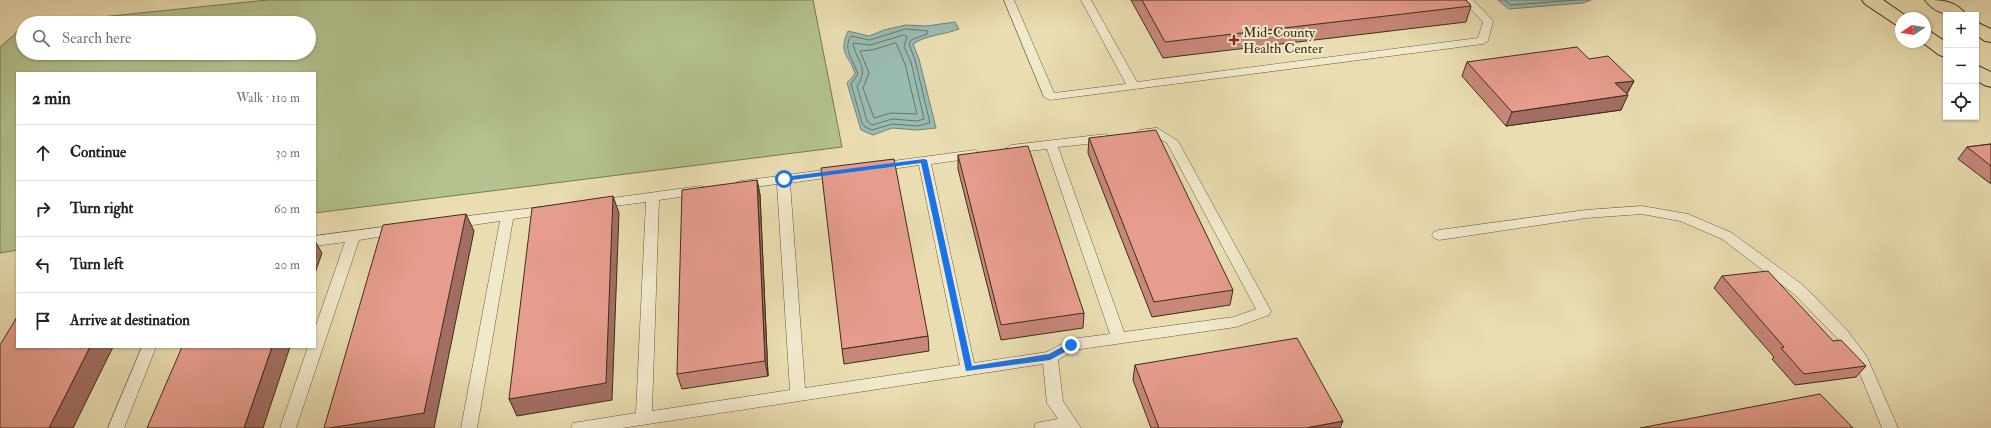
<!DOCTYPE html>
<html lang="en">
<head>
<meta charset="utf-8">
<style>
	:root { --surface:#fff; --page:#f2f2f2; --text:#222; --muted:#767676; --line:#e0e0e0 }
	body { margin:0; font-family:"IM FELL Double Pica",serif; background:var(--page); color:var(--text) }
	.controls { position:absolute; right:12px; top:12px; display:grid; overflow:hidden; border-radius:0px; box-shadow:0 1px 3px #0004 }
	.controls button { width:36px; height:36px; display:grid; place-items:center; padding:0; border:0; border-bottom:1px solid var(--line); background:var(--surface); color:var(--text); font:20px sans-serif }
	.compass { position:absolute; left:1895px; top:12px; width:36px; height:36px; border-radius:50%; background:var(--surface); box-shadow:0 1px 3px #0004; rotate:258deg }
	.stop { position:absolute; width:12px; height:12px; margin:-9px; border:3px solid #1a73e8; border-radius:50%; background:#fff }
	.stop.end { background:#1a73e8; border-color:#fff; box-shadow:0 1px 4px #0008 }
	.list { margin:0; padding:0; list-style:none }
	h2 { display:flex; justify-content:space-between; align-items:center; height:52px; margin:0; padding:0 16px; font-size:17px }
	h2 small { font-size:13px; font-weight:400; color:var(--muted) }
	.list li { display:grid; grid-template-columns:26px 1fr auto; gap:12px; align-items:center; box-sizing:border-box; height:56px; padding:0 16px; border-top:1px solid var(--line) }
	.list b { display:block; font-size:15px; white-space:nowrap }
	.list em { font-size:13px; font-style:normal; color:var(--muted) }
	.icon { flex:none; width:22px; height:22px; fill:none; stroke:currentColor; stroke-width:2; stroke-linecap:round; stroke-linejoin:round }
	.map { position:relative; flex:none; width:1991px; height:428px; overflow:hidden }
	.search { position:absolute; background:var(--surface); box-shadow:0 1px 3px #0004; left:16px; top:16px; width:300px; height:44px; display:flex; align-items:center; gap:10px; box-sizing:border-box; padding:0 14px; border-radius:22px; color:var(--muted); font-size:15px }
	.panel { position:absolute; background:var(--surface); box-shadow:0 1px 3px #0004; left:16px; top:72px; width:300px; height:276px; border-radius:0px }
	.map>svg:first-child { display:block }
</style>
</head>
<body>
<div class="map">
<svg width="1991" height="428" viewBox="0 0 1991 428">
	<rect width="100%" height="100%" fill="#e9ddb1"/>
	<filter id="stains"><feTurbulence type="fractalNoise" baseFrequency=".005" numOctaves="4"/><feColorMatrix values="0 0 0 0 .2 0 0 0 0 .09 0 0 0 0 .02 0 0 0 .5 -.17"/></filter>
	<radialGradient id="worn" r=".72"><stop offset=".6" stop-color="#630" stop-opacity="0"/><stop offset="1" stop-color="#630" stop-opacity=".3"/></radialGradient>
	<!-- green -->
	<path fill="#b3c28e" stroke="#787854" d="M268,0h545l29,147 -527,66v-140h-298v177l-17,3v-206l15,-13 7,-9 1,28h286v-30h-267z"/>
	<!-- water -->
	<path fill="#99bbb2" stroke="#758276" d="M1498,0h93l-8,3 -74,6z
		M955,22l4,7c-15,6 -33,6 -46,15l6,15 17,69 -19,2 -25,-2 -19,7 -12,-5 -14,-47 8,-9c-4,-18 -18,-19 -7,-43l21,5 15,-6 22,-5 20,1z"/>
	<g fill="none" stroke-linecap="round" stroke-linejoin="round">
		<!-- shore -->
		<path stroke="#6c7466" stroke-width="1" d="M1504,0l7,5 66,-5
			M906,29l22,2 -1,3 -16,6 -2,4 6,16 15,63 -13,3 -25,-2 -20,6 -7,-3 -3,-4 -11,-39 7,-10c-4,-13 -16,-25 -7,-38l18,4z
			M904,35l3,2 -3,10 7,15 13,57 -7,2 -25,-2 -20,6 -5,-4 -10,-35c13,-18 -1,-25 -4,-43l17,2z
			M896,43l9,21 12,50 -26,-1 -17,5 -11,-30 6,-15 -9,-22 12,-1z"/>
		<!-- lane casing -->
		<g stroke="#695940" stroke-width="1">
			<path id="lane" d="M1004,0h10l40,93 72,-9 -45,-84h10l46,82 341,-44 5,-16 -21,-22h11l20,21 -5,20 -5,3 -433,56 -6,-3z
				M1157,128l21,13 93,170 -2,4 -33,12 -162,23 -16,10 5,41 18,27h-47l2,-5 22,-4 -11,-16 -4,-39 -421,64h-51l2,-5 6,-1 57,-9 10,-211 -48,6 -5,-1 -1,-3 1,-3 5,-1 102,-14 4,1 2,3 -2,3 -4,1 -41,6 -7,211 138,-21 -13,-206 -36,5 -4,-1 -2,-3 2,-3 4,-1 98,-13 4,1 2,3 -2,3 -4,1 -49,7 15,205 155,-23 -41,-200 -41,6 -4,-1 -2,-3 2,-3 4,-1 97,-13 6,4 -6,4 -44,6 43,199 73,-11 24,-13 39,-5 -63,-185 -36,4 -4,-1 -2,-3 6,-4 95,-11 6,4 -6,4 -48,5 66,185 110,-15 22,-8 -89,-166 -12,-7 -15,2 -6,-4 6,-4z
				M549,206l5,1 1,3 -1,3 -41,6 -36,209h-16l39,-207 -48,7 -5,-2 -2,-3 2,-3 5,-2z
				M1642,206l46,8 44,19 72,53 43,44 20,27 31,71h-16l-26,-64 -19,-26 -43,-44 -72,-55 -42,-18 -38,-7 -56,4 -147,22 -5,-2 -2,-3 2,-3 5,-2 147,-20z
				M398,225l5,2 2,3 -2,3 -44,7 -63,188h-16l28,-81h7v-19l30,-86 -30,4v-10z
				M142,347h14l-32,81h-16z"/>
		</g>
		<!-- primary casing -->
		<g stroke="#3e2d1b" stroke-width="2">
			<path id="primary" d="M1862,0h21l26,18h-8v7l-6,-1 -30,-20z
				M1925,0c16,0 31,0 41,15 -16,0 -30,0 -41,-15z
				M1976,22l15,7v13l-6,-1 -9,-6z
				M1925,31l6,1 15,10v15l-7,-2 -17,-13h3z
				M1976,65l15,7v15l-7,-2 -8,-5z"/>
		</g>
		<!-- lane -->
		<use href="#lane" fill="#f1e9cc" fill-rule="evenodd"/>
		<!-- primary -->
		<use href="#primary" fill="#e9ddb1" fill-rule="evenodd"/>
	</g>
	<!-- wall -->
	<path fill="#c7877a" stroke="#3e2d1b" d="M1131,0h335l5,6 -5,16 -303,36z
		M1589,59l45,22 -7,13 -6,16 -115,16 -44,-50 5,-14z
		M1089,138l144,152 -3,15 -78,12 -64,-164z
		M1991,144v40l-33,-25 9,-12z
		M958,155l126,158 -1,15 -82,12 -43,-171z
		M757,180l3,15 8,181 -86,13 -5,-15z
		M1722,276l111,65 33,25 -10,11 -61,8 -23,-26 2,-2 -60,-69z
		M928,336l1,15 -85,13 -2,-15z
		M1135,365l205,63h-189l-18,-48z"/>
	<!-- shaded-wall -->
	<path fill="#a26e63" stroke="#3e2d1b" d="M1634,81l-8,14 -11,-12z
		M1628,95l-7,15 -115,16 6,-14z
		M757,180l3,15 8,181 -3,-15z
		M613,196l6,17 -7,187 -95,16 -8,-17z
		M466,214l8,17 -40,197h-105z
		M315,241l7,12 -7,20z
		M90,347h23l-40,81h-24z
		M272,347h18l-27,81h-19z
		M1343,421l-3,7h-34z"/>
	<!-- building -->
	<path fill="#e79d8e" stroke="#3e2d1b" d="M1142,0h324l5,6 -306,36z
		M1577,47l12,12 19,-3 26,25 -19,2 13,12 -116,17 -45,-50z
		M1156,130l77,160 -79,12 -65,-164z
		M1991,144v22l-24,-19z
		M1028,146l56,167 -83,12 -43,-170z
		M894,159l34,177 -86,13 -21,-181z
		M757,180l8,181 -88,13 5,-184z
		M613,196l-7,187 -97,16 23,-191z
		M466,214l-42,199 -95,15h-5l59,-203z
		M1768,271l65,70 8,-1 25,26 -62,8 -23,-26 3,-1 -62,-71z
		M17,317v30h73l-41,81h-49v-83z
		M1297,338l46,83 -37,7h-147l-24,-63z
		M182,347h90l-28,81h-97z
		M1820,394l33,34h-213z"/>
	<!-- route -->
	<path fill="#1a73e8" d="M924,159l3,1 45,206 77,-12 22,-12 3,1v4l-24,13 -84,11 -45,-208 -137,18 -4,-2 4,-2z"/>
	<!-- markers -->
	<path fill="#8f2418" stroke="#f1e9cc" stroke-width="1.5" d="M1232 34h4v4h4v4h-4v4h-4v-4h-4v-4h4z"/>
	<g text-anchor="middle" stroke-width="4" stroke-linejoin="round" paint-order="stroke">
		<!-- poi labels -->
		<g font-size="14" fill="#3e2d1b" stroke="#f1e9cc" text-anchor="start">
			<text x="1243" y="37">Mid-County<tspan x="1243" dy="16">Health Center</tspan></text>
		</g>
	</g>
	<rect width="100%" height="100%" filter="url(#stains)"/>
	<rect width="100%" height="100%" fill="url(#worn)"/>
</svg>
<div class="controls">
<button>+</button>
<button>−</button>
<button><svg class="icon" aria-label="locate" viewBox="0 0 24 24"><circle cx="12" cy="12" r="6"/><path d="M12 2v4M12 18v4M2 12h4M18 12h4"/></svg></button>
</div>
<svg class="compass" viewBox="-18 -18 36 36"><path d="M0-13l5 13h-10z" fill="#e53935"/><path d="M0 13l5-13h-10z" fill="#767676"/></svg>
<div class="stop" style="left:784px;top:179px"></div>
<div class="stop end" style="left:1071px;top:345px"></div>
<div class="search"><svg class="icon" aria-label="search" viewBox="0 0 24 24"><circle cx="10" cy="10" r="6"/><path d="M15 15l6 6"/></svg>Search here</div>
<section class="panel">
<h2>2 min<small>Walk · 110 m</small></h2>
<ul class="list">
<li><svg class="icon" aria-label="ahead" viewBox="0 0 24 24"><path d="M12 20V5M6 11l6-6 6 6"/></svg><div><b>Continue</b></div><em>30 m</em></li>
<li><svg class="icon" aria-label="right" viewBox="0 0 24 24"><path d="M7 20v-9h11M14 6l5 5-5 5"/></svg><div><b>Turn right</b></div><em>60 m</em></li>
<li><svg class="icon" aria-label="left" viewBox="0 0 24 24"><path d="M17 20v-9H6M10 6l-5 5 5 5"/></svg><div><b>Turn left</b></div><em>20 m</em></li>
<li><svg class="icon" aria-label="arrive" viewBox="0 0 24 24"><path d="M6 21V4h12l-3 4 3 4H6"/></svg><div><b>Arrive at destination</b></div></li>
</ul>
</section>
</div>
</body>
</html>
